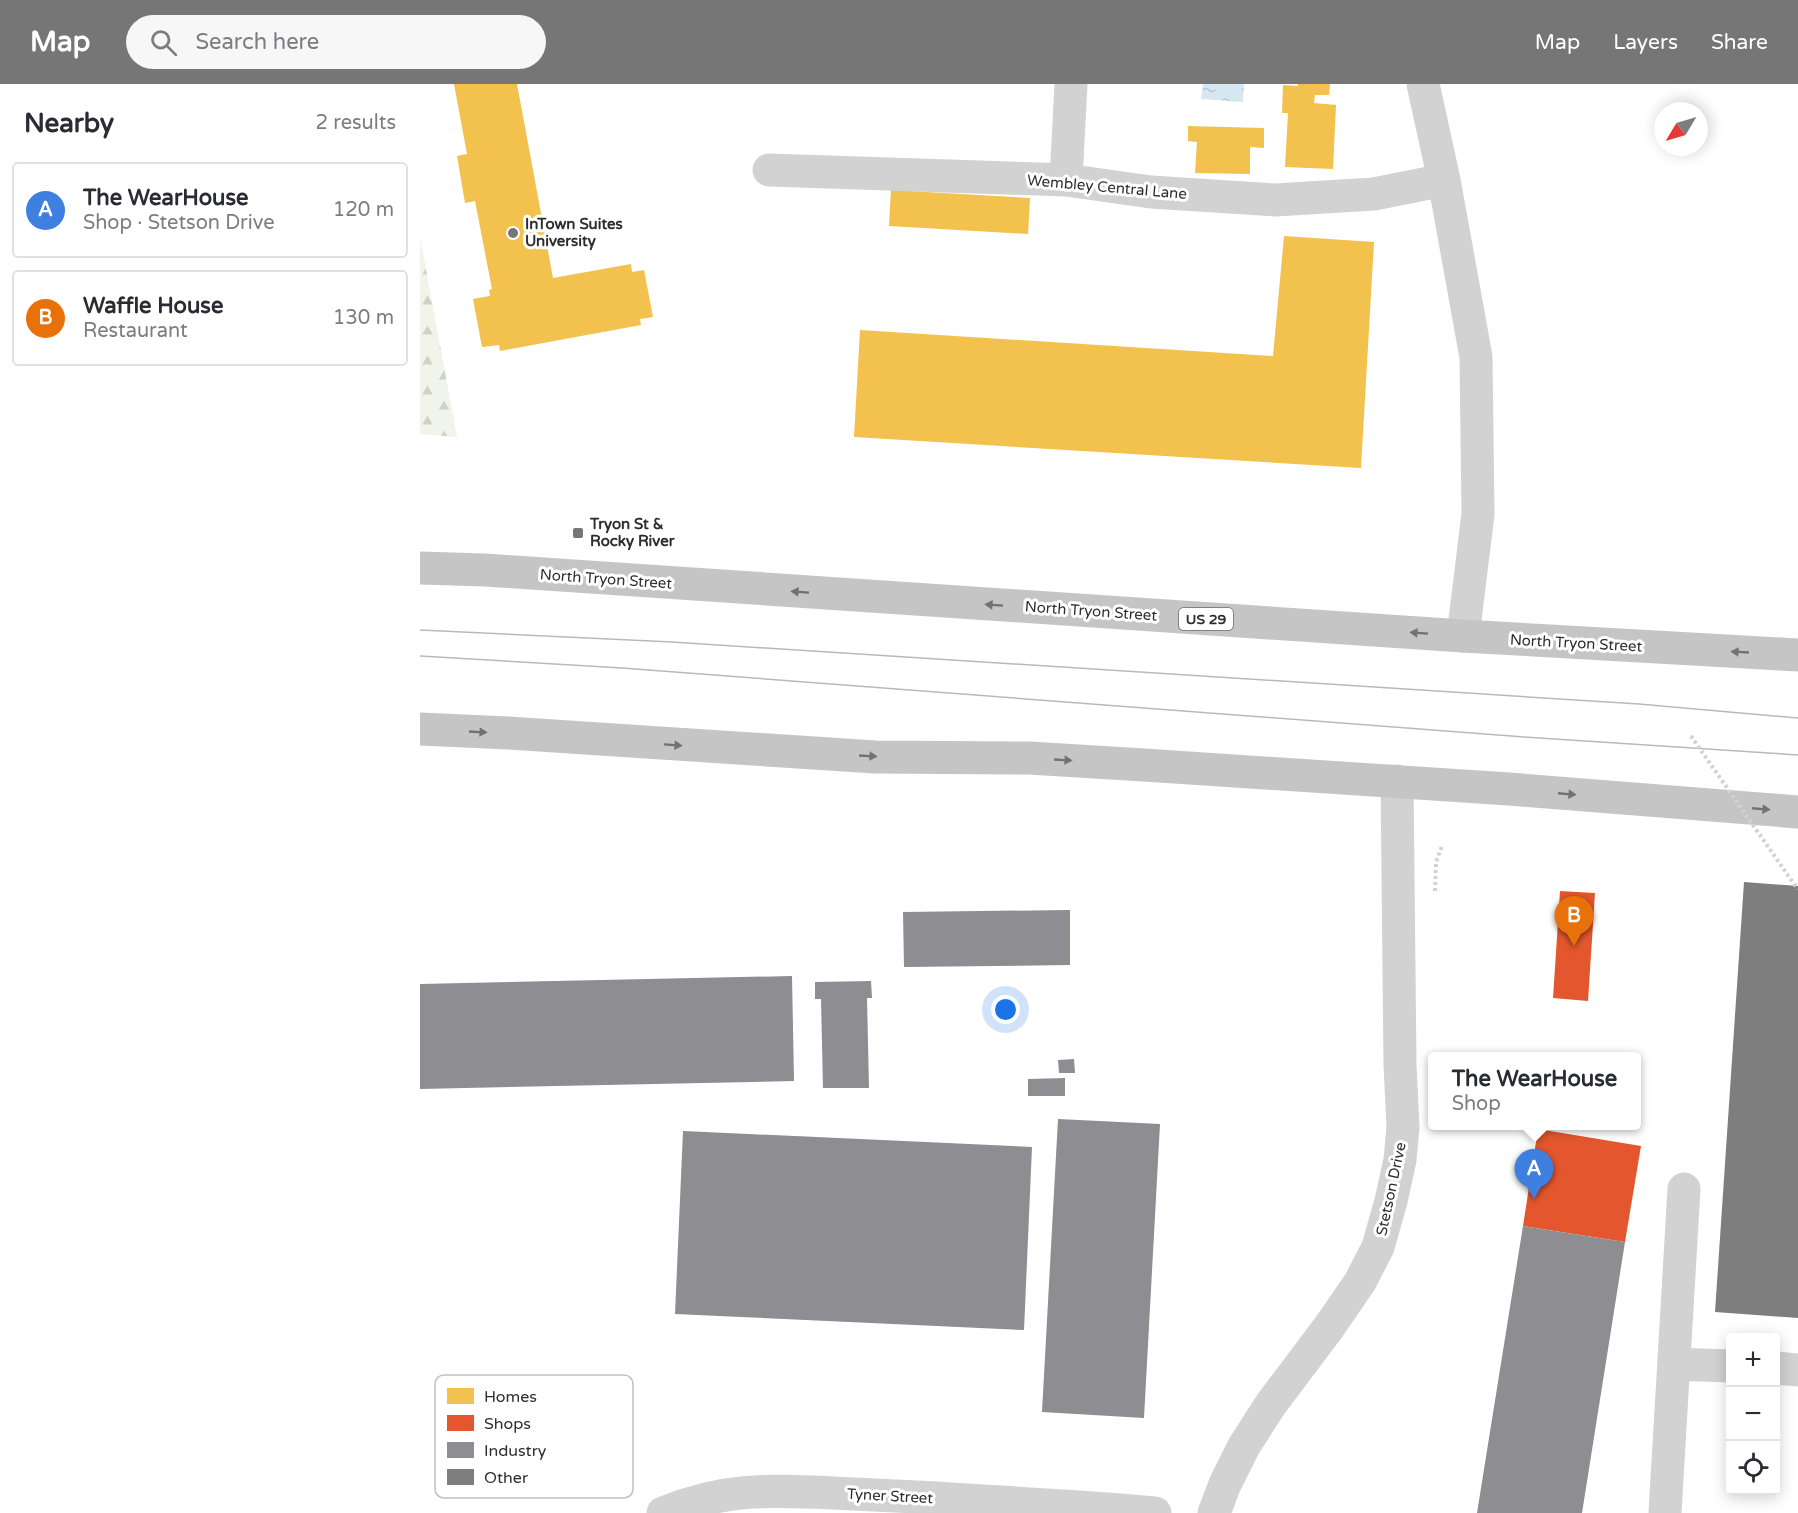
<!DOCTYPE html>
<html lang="en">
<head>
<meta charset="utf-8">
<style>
	:root { --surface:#fff; --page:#f7f7f7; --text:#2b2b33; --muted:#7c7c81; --line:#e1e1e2; --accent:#767676 }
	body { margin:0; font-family:"Varela Round",sans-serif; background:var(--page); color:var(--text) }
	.controls { position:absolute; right:18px; bottom:18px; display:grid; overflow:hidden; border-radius:6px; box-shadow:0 3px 15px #0003 }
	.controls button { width:54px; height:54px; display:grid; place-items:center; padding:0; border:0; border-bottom:2px solid var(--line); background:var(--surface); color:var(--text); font:30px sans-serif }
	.compass { position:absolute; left:1234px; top:18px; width:54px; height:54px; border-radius:50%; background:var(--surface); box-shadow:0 3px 15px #0003; rotate:232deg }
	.you { position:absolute; left:586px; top:926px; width:21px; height:21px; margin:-15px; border:4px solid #fff; border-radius:50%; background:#1a73e8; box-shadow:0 0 0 9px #1a73e833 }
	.badge { display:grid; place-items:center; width:39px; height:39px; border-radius:50%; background:var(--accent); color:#fff; font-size:20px; font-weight:700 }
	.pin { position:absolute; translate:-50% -50px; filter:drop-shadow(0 2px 3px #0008) }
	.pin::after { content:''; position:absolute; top:32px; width:21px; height:18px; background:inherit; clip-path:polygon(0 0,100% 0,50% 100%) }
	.popup { position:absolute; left:1008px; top:968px; width:213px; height:78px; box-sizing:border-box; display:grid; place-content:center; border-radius:6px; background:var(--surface); filter:drop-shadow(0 2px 4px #0005); font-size:20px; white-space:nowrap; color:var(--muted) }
	.popup b { font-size:22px; color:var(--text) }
	.popup::after { content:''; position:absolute; left:50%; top:100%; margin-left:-12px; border:12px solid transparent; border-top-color:var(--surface) }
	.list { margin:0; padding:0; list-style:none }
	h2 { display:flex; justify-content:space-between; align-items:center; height:78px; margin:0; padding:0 24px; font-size:26px }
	h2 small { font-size:20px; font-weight:400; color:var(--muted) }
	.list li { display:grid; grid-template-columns:39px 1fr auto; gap:18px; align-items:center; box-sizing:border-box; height:96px; margin:0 12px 12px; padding:0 12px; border:2px solid var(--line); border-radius:6px }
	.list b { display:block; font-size:22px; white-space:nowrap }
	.list p { margin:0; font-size:20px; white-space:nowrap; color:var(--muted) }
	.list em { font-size:20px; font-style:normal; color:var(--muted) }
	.icon { flex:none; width:33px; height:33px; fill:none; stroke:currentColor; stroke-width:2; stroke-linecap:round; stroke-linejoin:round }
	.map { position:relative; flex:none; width:1378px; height:1429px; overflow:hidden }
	header { display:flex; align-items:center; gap:36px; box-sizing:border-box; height:84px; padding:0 30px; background:var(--accent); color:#fff }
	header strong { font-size:28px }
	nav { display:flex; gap:33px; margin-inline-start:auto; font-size:21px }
	.search { width:420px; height:54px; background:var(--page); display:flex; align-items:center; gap:15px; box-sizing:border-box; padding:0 21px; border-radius:33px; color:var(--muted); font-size:22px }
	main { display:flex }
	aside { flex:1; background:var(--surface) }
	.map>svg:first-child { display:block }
</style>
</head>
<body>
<header>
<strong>Map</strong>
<div class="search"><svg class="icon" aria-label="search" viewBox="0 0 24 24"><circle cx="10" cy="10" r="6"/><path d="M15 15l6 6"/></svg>Search here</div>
<nav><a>Map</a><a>Layers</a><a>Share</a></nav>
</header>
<main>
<aside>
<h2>Nearby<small>2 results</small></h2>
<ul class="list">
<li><span class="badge" style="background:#3f7fe0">A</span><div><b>The WearHouse</b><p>Shop · Stetson Drive</p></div><em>120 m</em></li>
<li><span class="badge" style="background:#e8710a">B</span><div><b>Waffle House</b><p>Restaurant</p></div><em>130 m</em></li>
</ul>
</aside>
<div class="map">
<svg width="1378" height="1429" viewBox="0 0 1378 1429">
	<defs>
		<pattern id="forest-firs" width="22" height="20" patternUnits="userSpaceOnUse" patternTransform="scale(1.5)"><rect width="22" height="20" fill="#f0f4ea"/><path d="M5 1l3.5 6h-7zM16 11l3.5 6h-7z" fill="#ced2c9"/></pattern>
		<pattern id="water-ripples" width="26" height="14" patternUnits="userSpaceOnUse" patternTransform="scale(1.5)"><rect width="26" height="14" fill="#d6e7f2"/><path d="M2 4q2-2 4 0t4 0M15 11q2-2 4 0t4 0" fill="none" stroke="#b8c6d0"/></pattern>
	</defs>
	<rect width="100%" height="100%" fill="#fff"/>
	<!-- forest -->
	<path fill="url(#forest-firs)" d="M0,153l37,200 -37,-3z"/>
	<!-- water -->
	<path fill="url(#water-ripples)" d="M783,0h41l-1,18 -42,-3z"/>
	<!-- homes -->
	<path fill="#f2c14e" d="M34,0h63l36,194 78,-14 1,8 12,-2 9,47 -13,2 1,6 -141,26 -1,-6 -17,2 -9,-48 17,-3 -1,-6 3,-1 -17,-88 -10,2 -8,-47 10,-2z
		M878,0h32l-1,11h-14l-1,8 22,2 -3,64 -48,-2 3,-54h-6l1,-28 15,1z
		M768,42l76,2v20l-14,-1v27l-55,-1 2,-31 -9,-1z
		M471,106l139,8 -2,36 -139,-8z
		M864,152l90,6 -13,226 -507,-31 6,-107 413,26z"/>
	<!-- shops -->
	<path fill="#e4572e" d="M1140,807l35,2 -7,108 -35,-3z
		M1118,1045l103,17 -16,96 -102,-16z"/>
	<!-- industry -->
	<path fill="#8d8d92" d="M650,826v55l-166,2 -1,-55z
		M372,892l2,105 -374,8v-105z
		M451,897l1,17h-5l2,90h-46l-2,-89h-6v-17z
		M654,975l1,14h-16l-1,-13z
		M645,994v18h-37v-17z
		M638,1035l102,5 -16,294 -102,-6z
		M263,1047l349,16 -8,183 -349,-16z
		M1103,1142l102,16 -43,271h-105z"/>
	<!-- building -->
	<path fill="#7e7e7e" d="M1324,798l54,4v432l-83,-6z"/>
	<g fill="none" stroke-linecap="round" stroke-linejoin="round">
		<!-- path -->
		<path stroke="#d2d2d2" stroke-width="4" stroke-dasharray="3 3" stroke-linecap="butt" d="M1374,800l4,5
			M1015,807l1,-29 6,-16"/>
		<!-- minor -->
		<path stroke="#d2d2d2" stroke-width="33" d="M1003,0l21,96 32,177 2,157 -15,122
			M349,86l297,10 85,12 124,8 99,-6 70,-14
			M646,96l5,-96
			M1254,1280l56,2
			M1356,1284l22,2
			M243,1429c61,-25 105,-23 170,-20 35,2 69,3 104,5 73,5 146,8 218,15
			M794,1429l11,-29 19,-38 27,-42 58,-77 31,-45 18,-35 13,-46 9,-41 3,-33 -3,-62 -3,-284
			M1245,1429l19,-324"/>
		<!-- major -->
		<path stroke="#c5c5c5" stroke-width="33" d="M0,484l65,2 978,66 335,19
			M0,645l88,4 367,24 154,1 115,7 365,24 289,23"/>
		<!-- tram -->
		<path stroke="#b9b9b9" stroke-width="1.5" d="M0,546l252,12 967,62 159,14
			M0,572l202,12 902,69 274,18"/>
		<!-- path-bridge -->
		<path stroke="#d2d2d2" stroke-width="4" stroke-dasharray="3 3" stroke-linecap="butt" d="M1271,652l103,148"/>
	</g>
	<!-- one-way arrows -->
	<defs><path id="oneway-solid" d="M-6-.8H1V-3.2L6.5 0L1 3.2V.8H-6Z" transform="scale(1.5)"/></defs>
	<g fill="#717171">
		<use href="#oneway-solid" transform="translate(380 508) rotate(-176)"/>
		<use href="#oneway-solid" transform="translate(574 521) rotate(-176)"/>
		<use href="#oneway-solid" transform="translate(999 549) rotate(-176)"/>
		<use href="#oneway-solid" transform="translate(1320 568) rotate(-177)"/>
		<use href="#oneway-solid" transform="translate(58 648) rotate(3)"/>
		<use href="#oneway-solid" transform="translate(253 661) rotate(4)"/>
		<use href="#oneway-solid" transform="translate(448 672) rotate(3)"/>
		<use href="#oneway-solid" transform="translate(643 676) rotate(3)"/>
		<use href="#oneway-solid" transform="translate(1147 710) rotate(5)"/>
		<use href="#oneway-solid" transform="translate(1341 725) rotate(5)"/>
	</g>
	<!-- markers -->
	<g fill="#767676" stroke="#fff" stroke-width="2">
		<circle cx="93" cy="149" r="6"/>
		<rect x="152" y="443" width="12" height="12" rx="3"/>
	</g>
	<g text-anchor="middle" stroke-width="6" stroke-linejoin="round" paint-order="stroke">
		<!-- shield labels -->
		<rect fill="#fff" stroke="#6c6c6c" stroke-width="1.5" x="759" y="524" width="54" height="22" rx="4.5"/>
		<g font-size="14" font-weight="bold" fill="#2d2d2d">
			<text x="786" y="540">US 29</text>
		</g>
		<!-- street labels -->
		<g font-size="15" fill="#2d2d2d" stroke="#fff">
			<text transform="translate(687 103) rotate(5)" y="5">Wembley Central Lane</text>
			<text transform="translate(186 495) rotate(4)" y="5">North Tryon Street</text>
			<text transform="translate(671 527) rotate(4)" y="5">North Tryon Street</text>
			<text transform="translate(1156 559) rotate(3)" y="5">North Tryon Street</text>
			<text transform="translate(971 1105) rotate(-78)" y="5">Stetson Drive</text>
			<text transform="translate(470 1412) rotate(3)" y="5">Tyner Street</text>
		</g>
		<!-- poi labels -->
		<g font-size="15" font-weight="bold" fill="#2d2d2d" stroke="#fff" text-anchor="start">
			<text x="105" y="145">InTown Suites<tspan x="105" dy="17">University</tspan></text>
			<text x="170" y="445">Tryon St &amp;<tspan x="170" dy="17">Rocky River</tspan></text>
		</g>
	</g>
	<!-- legend -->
	<rect x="15" y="1291" width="198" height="123" rx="9" fill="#fff" stroke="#c0c0c0" stroke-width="1.5"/>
	<rect x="27" y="1304" width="27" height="16" fill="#f2c14e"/>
	<rect x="27" y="1331" width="27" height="16" fill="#e4572e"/>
	<rect x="27" y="1358" width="27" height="16" fill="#8d8d92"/>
	<rect x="27" y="1385" width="27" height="16" fill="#7e7e7e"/>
	<g font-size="16" fill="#2d2d2d">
		<text x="64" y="1318">Homes</text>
		<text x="64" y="1345">Shops</text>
		<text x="64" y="1372">Industry</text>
		<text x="64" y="1399">Other</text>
	</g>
</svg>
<div class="controls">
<button>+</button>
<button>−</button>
<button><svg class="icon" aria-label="locate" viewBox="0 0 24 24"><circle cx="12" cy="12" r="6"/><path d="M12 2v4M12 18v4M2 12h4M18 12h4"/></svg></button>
</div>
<svg class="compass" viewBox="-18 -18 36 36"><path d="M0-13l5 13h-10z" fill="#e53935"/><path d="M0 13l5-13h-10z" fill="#7c7c81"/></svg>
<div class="you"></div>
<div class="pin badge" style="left:1114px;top:1115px;background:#3f7fe0">A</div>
<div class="popup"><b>The WearHouse</b>Shop</div>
<div class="pin badge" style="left:1154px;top:862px;background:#e8710a">B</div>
</div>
</main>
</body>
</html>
